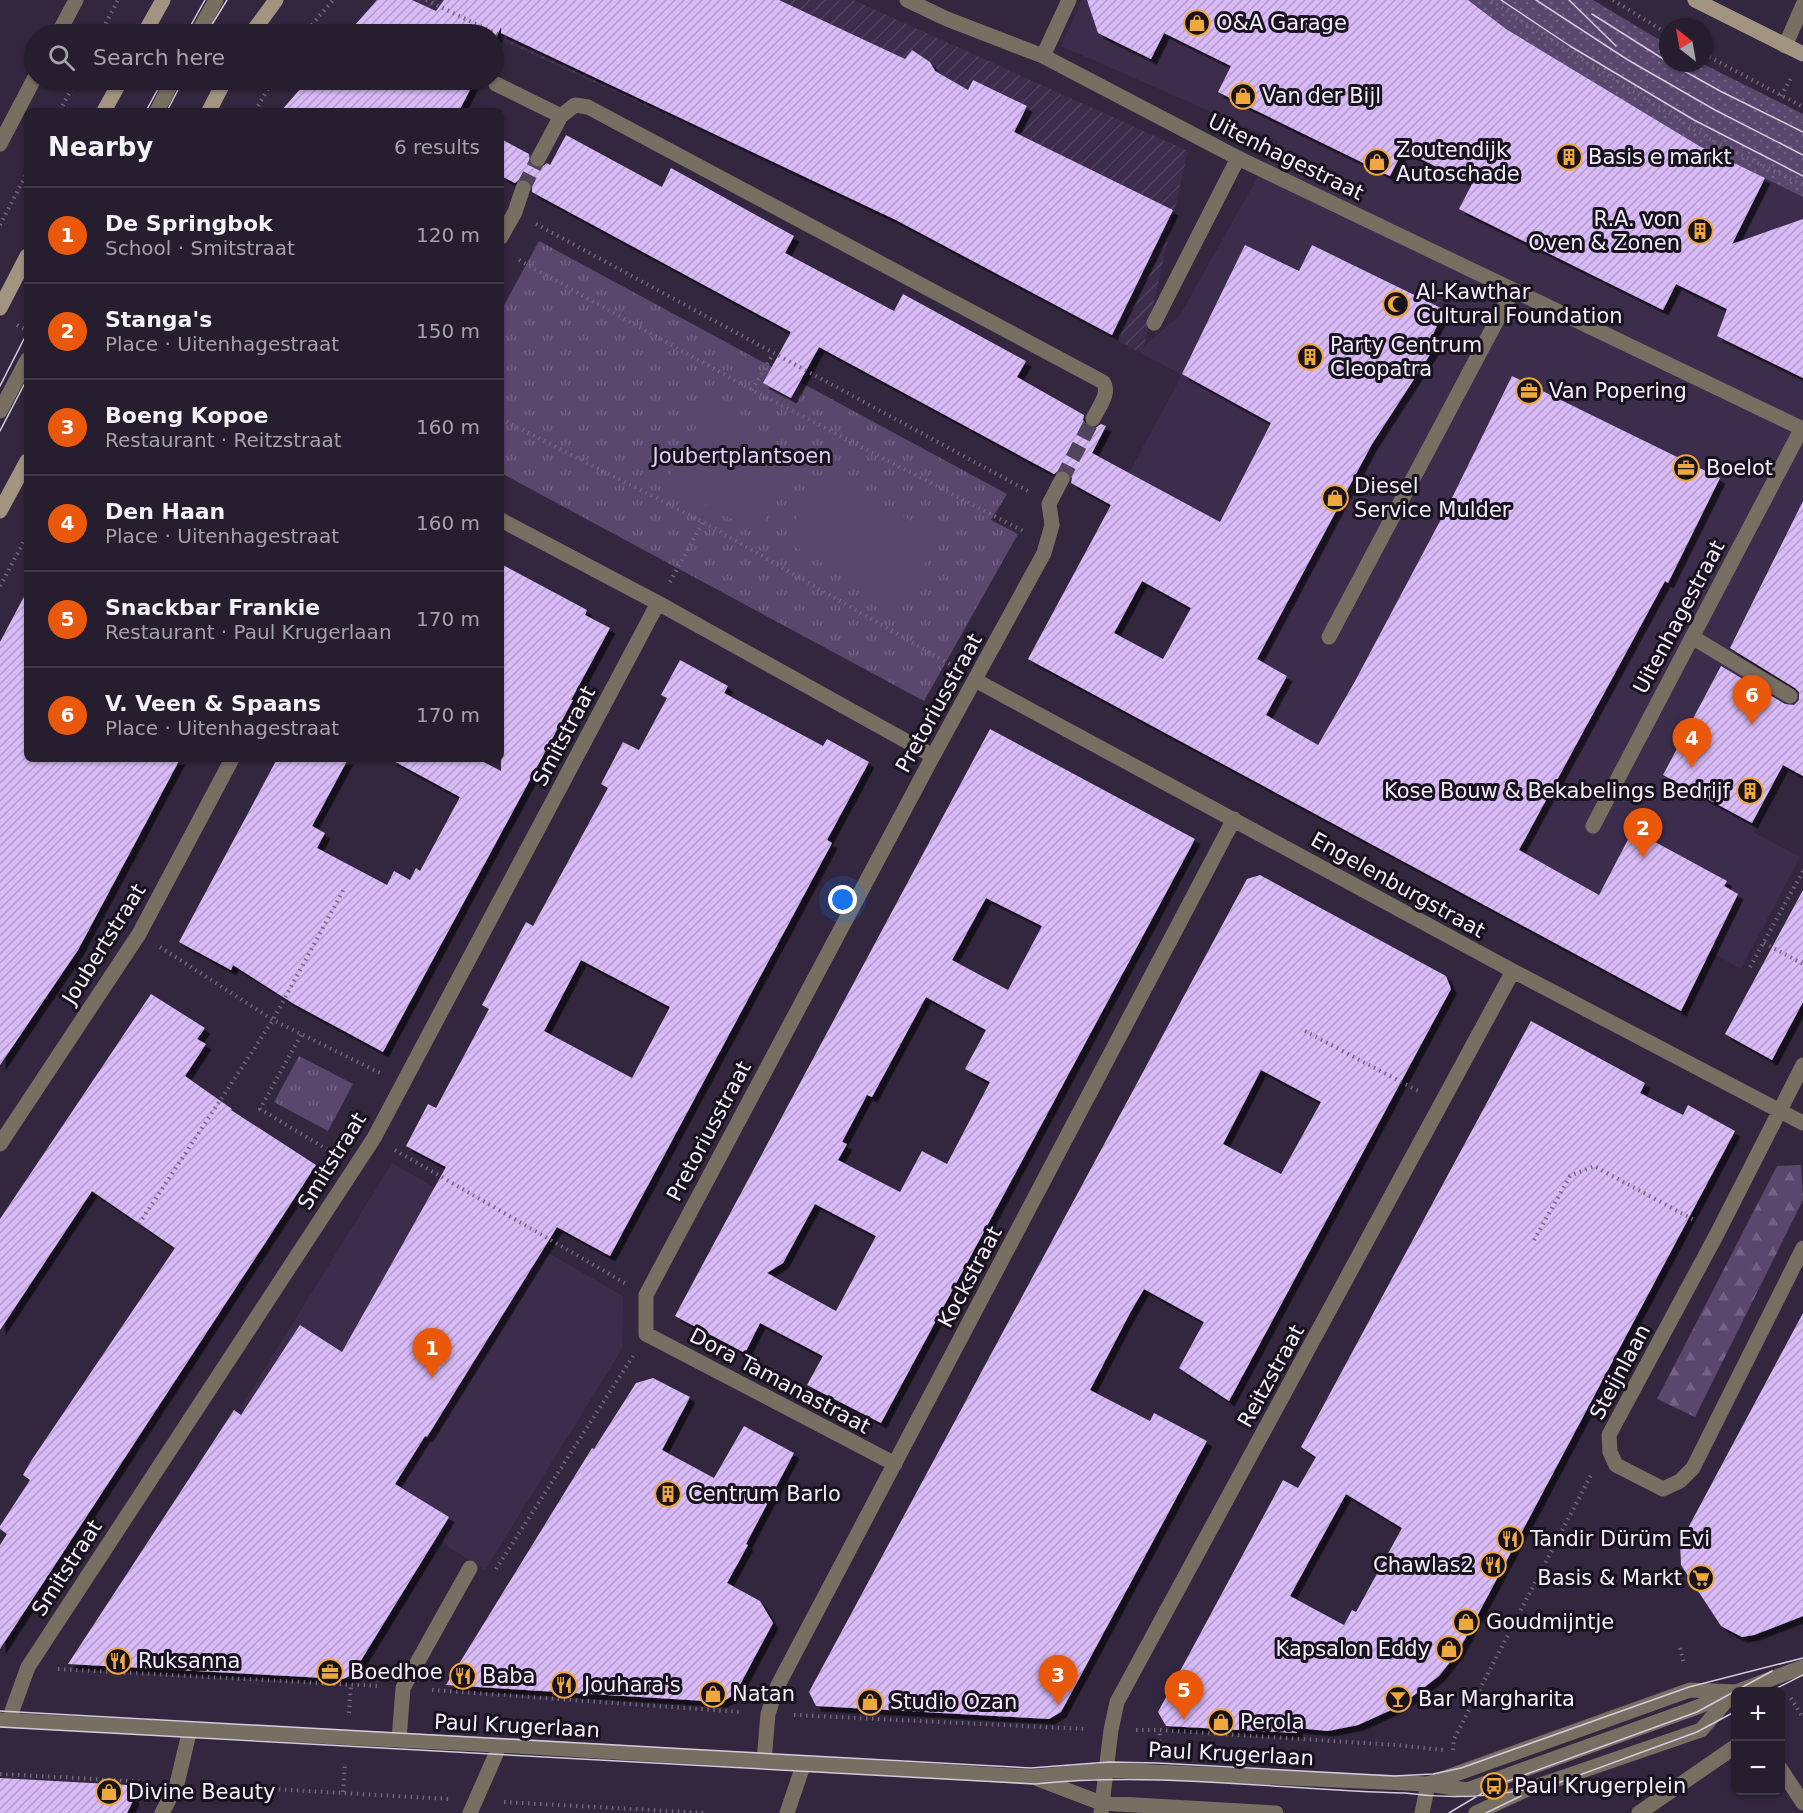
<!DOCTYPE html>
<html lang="en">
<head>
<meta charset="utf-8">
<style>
	:root { --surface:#261d2f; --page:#322a3b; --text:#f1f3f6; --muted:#a4a2aa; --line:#423b4b; --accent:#ea580c }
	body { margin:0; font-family:"DejaVu Sans",sans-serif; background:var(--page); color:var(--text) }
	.controls { position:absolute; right:18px; bottom:18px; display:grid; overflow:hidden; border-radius:9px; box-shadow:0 2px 4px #0004 }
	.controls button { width:54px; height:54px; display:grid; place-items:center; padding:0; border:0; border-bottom:2px solid var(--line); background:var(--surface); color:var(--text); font:30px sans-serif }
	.compass { position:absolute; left:1659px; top:18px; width:54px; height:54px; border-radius:50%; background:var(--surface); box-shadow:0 2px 4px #0004; rotate:329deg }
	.you { position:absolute; left:843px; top:900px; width:21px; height:21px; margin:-15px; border:4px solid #fff; border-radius:50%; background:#1a73e8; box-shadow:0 0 0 9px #1a73e833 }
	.badge { display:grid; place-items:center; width:39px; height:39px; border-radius:50%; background:var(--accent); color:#fff; font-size:20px; font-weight:700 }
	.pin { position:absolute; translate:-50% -50px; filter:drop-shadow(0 2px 3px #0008) }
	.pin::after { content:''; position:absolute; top:32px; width:21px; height:18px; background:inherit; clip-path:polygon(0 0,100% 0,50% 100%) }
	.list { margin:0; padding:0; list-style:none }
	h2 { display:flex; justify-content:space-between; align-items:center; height:78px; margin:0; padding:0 24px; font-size:26px }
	h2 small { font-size:20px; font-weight:400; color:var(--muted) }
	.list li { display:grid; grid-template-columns:39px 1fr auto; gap:18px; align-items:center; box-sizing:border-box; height:96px; padding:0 24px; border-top:2px solid var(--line) }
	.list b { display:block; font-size:22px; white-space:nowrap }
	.list p { margin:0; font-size:20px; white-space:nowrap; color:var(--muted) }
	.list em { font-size:20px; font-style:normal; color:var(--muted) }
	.icon { flex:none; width:33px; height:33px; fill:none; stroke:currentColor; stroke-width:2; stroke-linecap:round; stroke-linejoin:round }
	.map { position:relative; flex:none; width:1803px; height:1813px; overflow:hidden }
	.search { position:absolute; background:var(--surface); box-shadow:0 2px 4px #0004; left:24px; top:24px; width:480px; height:66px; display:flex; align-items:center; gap:15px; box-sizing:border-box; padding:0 21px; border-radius:33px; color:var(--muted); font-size:22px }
	.panel { position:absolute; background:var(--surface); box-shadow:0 2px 4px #0004; left:24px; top:108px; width:480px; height:654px; border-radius:9px }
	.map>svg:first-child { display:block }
</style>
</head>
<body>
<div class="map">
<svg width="1803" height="1813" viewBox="0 0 1803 1813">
	<defs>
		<pattern id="industrial-furrows" width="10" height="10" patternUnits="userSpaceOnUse" patternTransform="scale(1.5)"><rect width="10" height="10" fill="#3c2d4c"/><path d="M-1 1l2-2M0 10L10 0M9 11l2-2" fill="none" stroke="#4f425e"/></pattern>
		<pattern id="grass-dots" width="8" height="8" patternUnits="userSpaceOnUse" patternTransform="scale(1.5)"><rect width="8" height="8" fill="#5a476e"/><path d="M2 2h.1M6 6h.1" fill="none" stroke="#726284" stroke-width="1.8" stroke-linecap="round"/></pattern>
		<pattern id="forest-firs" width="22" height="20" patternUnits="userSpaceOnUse" patternTransform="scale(1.5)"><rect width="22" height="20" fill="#5a476e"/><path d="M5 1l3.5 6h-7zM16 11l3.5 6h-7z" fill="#726284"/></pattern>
		<pattern id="park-tufts" width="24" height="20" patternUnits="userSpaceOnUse" patternTransform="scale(1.5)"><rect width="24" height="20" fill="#5a476e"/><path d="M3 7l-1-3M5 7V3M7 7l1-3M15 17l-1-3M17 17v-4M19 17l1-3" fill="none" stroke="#726284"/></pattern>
		<pattern id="building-hatch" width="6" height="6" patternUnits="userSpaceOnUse" patternTransform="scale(1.5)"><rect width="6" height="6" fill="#d7baf6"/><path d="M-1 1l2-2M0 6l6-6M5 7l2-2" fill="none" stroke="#b49dcc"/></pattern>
		<filter id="shadow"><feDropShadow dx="5.5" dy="5.5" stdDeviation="0" flood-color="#0009"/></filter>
	</defs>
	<rect width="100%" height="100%" fill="#33273f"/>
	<!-- built -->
	<path fill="#3c2d4c" d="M1082,0h386l38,29 195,118 102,50v529l-17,46 -33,60 47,25 -59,112 -139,-80 -4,5 -73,-40 3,-8 -204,-112 -12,22 -39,-21 6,-13 -13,-7 -30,-67 -52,-28 50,-90 -105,-57 53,-98 -43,-23 5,-6 36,-31 98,-174 -217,-95z
		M392,1163l231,133 -1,53 -137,221 -105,-67 -54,-32 -85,-64z"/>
	<!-- industrial -->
	<path fill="url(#industrial-furrows)" d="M412,0h441l335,151 -44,195 -5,6 -243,-132 -397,-181 -5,-2v-3h-6z"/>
	<!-- grass -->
	<path fill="url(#grass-dots)" d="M1468,0h125l75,45v18h33l102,51v83l-102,-50 -195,-118z"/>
	<!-- forest -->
	<path fill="url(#forest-firs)" d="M1801,1165l2,35 -108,217 -38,-18 120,-233z"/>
	<!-- park -->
	<path fill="url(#park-tufts)" d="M539,241l468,253 -16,26 27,14 -94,167 -423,-228v-162z
		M299,1056l54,28 -25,47 -54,-29z"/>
	<!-- pitch -->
	<path fill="#5a476e" d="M707,407l92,50 -41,76 -92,-50z
		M823,472l117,65 -39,69 -117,-65z"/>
	<!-- building -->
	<path fill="url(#building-hatch)" fill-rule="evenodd" filter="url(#shadow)" d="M377,0h35l24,11 8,-11h335l126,59 7,-9 18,12 5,9 33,19 5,-10 54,26 -13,26 159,78 -61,125 -216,-115 -395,-187v-6l-7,15v-8h-147z
		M1087,0h381l38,29 195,118 64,31 -33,66 71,-25v159l-86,-42 10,-27 -51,-25 -13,26 -204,-101 13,-25 -35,-17 -34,-17 -13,26 -172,-84 13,-26 -67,-33 -13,26 -53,-26z
		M308,80h167l-16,31h-178z
		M566,135l96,52 9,-19 123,68 -9,17 109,58 9,-17 123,67 -9,16 67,38 -1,5 5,7 6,2 7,-5 5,2 -14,27 128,69 51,-99 -89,-49 63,-129 54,26 13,-26 133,65 -13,26 8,3 -68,105 -115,215 30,17 -21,39 52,30 36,-62 93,-175 65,-132 208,102 -52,105 -3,-2 -146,269 80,45 34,-65 94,51 -3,5 14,8 -57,117 -653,-352 83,-154 -40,-22 1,-5 -5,-7 -6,-2 -7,5 -235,-127 -28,51 -28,-15 28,-51 -259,-140v-7l-5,-6h-7l-5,4 -14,-7v-37l28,15 1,11 9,4 8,-6 3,2zM1142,581l49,27 -28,51 -49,-26z
		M1803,501v275l-20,-11 -31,58 -89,-48 58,-109 64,38 9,1 5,-5v-8l-4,-4 -65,-40z
		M501,564l86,46 -2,5 25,13 -39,72h2l-190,352 -89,-48 -61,-39 -2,5 -52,-28 98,-183h71l-36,67 13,7 -8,15 70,37 7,-14 16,9 6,-12 4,3 40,-74 -70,-38h88l23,12z
		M27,591v168h153l-102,191 -78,115v-423z
		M680,660l48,26 -4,7 99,53 4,-7 42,23 -42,78 5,3 -222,413 -53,-29 -130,210 -2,-1 -30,48 54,33 -97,158 -9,4 -275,-15 166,-254 7,5 59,-90 42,27 104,-185 -40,-21 22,-42 8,4 53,-99 -7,-4 44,-83 7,4 75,-138 -7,-4 22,-42 16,8 28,-52 -6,-3zM581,960l89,47 -38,71 -88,-47z
		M990,729l205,110 -314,584 -74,-38 16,-29 -63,-33 -15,30 -70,-37zM986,898l56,28 -34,64 -56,-30zM926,997l60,33 -21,39 25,13 -43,82 -25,-13 -22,41 -62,-32 9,-16 -5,-2 25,-47 5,2zM815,1204l61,32 -40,75 -69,-38 16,-10z
		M1260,875l186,101 5,13 -222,412 -50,-33 25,-46 -60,-33 -14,24 -40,77 60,31 4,-8 53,28 -146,271 -12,7 -233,-13 -7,-14 438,-813zM1261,1070l60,32 -40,72 -58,-30z
		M1803,890v112l-31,58 -47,-26z
		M151,994l54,34 -8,11 9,5 -21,32 47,33 -1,1 85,55 -316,484v-104l7,-11 -7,-5v-3l30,-46 -7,-5 8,-14 144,-213 -83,-57 -92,139v-111z
		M1531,1021l114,62 -5,10 43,22 5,-10 47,26 -277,521 -19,24 -39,30 -42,19 -30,6 -31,-3v5l-131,-7 -8,-14 125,-232 15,8 18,-31 -15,-10zM1346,1494l56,34 -46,84 -4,-2 -8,15 -54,-29z
		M1803,1313v303l-49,19 -12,2 -21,-11 -40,-61 -1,-22z
		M653,1378l37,19 -28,53 52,28 30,-52 50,27 -48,91 2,1 -21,38 33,18 13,22 -38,71 -13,8 -276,-17 146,-237 2,1 42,-66z
		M0,1778l127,7 7,14 -7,14h-127z"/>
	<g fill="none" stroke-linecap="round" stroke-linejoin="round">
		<!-- street-tunnel -->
		<path stroke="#50455c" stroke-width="15" stroke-dasharray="15 8" stroke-linecap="butt" d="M523,188l15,-29
			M1062,479l31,-60"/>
		<!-- path -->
		<path stroke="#71677c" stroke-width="4" stroke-dasharray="1.5 4.5" stroke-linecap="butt" d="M426,0l75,36
			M1492,0l23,17 198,124 90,44
			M1613,0l55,34
			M100,34l18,-34
			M304,34l29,-34
			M1704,54l99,53
			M1781,96l11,-20
			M60,111l16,-31
			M255,111l18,-31
			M536,224l492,267
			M0,225l27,-52
			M519,260l233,130 273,142
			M17,325l10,5
			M752,390l21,-36
			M501,419l202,103 250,144
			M670,582l33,-60
			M0,586l27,-50
			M1764,943l39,21
			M160,947l113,73 107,53
			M1750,967l53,-96
			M1305,1031l113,60
			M301,1035l-41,74 73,44
			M395,1150l230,133
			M139,1224l134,-204 72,-133
			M1534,1240l36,-64 24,-10 102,55
			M496,1569l137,-213
			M1680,1648l4,17
			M58,1669l319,17
			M432,1690l310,22
			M1791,1698l12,20
			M349,1713l2,-29
			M794,1715l292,14
			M1136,1730h24l236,15 47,5
			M1159,1747l1,-17
			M1453,1750l1,-11 138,-266
			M0,1774l149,8
			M201,1785l248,14
			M343,1792l2,-29
			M504,1802l201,11"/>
		<!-- lane -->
		<path stroke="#786f63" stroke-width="15" d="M58,34l18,-34
			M197,34l19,-34
			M496,84l65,32
			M157,111l16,-31
			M0,144l34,-65
			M1154,323l84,-165
			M0,411l27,-51
			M1692,637l98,59
			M1428,1784l39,6 228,-82 38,-15"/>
		<!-- street -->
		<path stroke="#786f63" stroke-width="15" d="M907,0l40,19 96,37 195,102 565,271
			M1785,46l18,-41
			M1043,56l26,-56
			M538,159l23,-43 14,-11 13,2 515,275c8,11 -5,26 -10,37
			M501,237l14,-25 8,-24
			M501,520l157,83 275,153
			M1329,637l184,-347
			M975,680l538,291 290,152
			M1593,826l209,-398
			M1803,1065l-85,167 -109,203 1,17 6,13 47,24 17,-8 13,-13 110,-220
			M0,1144l139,-210 93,-175
			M895,1464l-249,-130v-39l287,-539 111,-203 8,-28 -3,-21 13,-25
			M1736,1692l67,-25
			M0,1720l498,25 534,32 75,-7 321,14 262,-94 46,2
			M12,1720v-9l16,-44 346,-529 284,-535
			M399,1740l4,-52 67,-120
			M764,1761l4,-47 9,-27 457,-868
			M1780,1768l23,35
			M1038,1779l63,24 175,10
			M162,1813l15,-29 13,-55
			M470,1813l26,-59 2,-9
			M787,1813l17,-50
			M1101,1813l10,-83 6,-28 396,-731
			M1422,1813l6,-29
			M1476,1813l47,-22 178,-61 32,-37
			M1639,1813l97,-67"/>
		<!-- secondary -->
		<path stroke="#a29481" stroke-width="15" d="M1695,0l108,54
			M144,34l19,-34
			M251,34l25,-34
			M104,111l17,-31
			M209,111l16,-31
			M0,308l27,-52
			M0,511l27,-50"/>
		<!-- tram -->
		<path stroke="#d3ccdd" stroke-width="1.5" d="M1501,0l69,46 124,74 109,56
			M1536,0l92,60 87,50 88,45
			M1569,0l47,46
			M1592,14l76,48
			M186,34l19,-34
			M206,34l21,-34
			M1670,63l50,28 83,41
			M146,111l17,-31
			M167,111l16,-31
			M0,386l27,-53
			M0,431l27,-52
			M1769,1692l34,-17
			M0,1711l1031,57 78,-6 48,1 237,13 39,-2 28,-6 228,-81 114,-29
			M0,1727l1035,57c124,-13 247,6 370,9 55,8 103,2 156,-11
			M1555,1784l142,-52 39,-21
			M1449,1813l45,-27 203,-74 75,-41
			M1486,1813l35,-17"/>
	</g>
	<!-- icons -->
	<defs>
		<g id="shop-ring" transform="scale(1.35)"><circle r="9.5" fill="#18121d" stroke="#eea83c" stroke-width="1.5"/><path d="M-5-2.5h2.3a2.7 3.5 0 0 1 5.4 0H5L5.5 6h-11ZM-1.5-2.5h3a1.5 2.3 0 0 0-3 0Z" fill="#eea83c"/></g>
		<g id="building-ring" transform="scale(1.35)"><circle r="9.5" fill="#18121d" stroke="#eea83c" stroke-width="1.5"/><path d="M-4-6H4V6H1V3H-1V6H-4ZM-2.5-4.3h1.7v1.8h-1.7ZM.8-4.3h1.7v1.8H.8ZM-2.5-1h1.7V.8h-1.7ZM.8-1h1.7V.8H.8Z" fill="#eea83c"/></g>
		<g id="mosque-ring" transform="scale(1.35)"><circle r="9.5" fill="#18121d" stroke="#eea83c" stroke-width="1.5"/><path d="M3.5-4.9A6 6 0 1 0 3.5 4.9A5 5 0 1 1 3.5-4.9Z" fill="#eea83c"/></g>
		<g id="office-ring" transform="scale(1.35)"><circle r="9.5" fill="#18121d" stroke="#eea83c" stroke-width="1.5"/><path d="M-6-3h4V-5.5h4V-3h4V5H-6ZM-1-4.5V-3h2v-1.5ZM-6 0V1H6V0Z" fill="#eea83c"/></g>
		<g id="restaurant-ring" transform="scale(1.35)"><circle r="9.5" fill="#18121d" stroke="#eea83c" stroke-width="1.5"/><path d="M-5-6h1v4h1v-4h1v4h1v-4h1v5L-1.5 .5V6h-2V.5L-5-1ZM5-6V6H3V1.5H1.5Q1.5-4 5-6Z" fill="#eea83c"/></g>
		<g id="supermarket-ring" transform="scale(1.35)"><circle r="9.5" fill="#18121d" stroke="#eea83c" stroke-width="1.5"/><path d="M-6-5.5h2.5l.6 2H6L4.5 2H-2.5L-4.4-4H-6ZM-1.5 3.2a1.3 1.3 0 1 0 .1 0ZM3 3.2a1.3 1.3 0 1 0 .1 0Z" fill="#eea83c"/></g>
		<g id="bar-ring" transform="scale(1.35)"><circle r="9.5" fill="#18121d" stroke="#eea83c" stroke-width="1.5"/><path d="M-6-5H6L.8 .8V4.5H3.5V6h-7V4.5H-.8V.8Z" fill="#eea83c"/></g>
		<g id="bus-ring" transform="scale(1.35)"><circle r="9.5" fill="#18121d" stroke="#eea83c" stroke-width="1.5"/><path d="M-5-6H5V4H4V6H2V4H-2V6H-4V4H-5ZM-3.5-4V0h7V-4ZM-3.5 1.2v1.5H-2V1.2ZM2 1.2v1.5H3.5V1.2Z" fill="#eea83c"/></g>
	</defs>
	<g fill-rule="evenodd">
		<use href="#shop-ring" x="1197" y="23"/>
		<use href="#shop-ring" x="1243" y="96"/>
		<use href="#building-ring" x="1569" y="157"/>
		<use href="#shop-ring" x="1377" y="162"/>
		<use href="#building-ring" x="1700" y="231"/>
		<use href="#mosque-ring" x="1396" y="304"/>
		<use href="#building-ring" x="1310" y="357"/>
		<use href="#office-ring" x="1529" y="391"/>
		<use href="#office-ring" x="1686" y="468"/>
		<use href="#shop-ring" x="1335" y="498"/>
		<use href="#building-ring" x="1750" y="791"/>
		<use href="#building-ring" x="668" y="1494"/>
		<use href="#restaurant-ring" x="1510" y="1539"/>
		<use href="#restaurant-ring" x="1493" y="1565"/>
		<use href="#supermarket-ring" x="1701" y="1578"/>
		<use href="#shop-ring" x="1466" y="1622"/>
		<use href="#shop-ring" x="1449" y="1649"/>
		<use href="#restaurant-ring" x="118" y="1661"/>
		<use href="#office-ring" x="330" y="1672"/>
		<use href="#restaurant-ring" x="463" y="1676"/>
		<use href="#restaurant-ring" x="564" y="1685"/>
		<use href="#shop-ring" x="713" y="1694"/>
		<use href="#bar-ring" x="1398" y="1699"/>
		<use href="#shop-ring" x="870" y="1702"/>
		<use href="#shop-ring" x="1221" y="1722"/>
		<use href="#bus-ring" x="1494" y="1786"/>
		<use href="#shop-ring" x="109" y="1792"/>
	</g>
	<g text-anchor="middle" stroke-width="6" stroke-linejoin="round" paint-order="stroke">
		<!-- poi labels -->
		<g font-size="21" fill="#f4edfd" stroke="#18121d" text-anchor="start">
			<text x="1216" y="30">O&amp;A Garage</text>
			<text x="1262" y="103">Van der Bijl</text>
			<text x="1396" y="157">Zoutendijk<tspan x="1396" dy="24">Autoschade</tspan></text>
			<text x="1588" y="164">Basis e markt</text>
			<text x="1680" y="226" text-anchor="end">R.A. von<tspan x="1680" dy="24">Oven &amp; Zonen</tspan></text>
			<text x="1416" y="299">Al-Kawthar<tspan x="1416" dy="24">Cultural Foundation</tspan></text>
			<text x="1330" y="352">Party Centrum<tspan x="1330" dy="24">Cleopatra</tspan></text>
			<text x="1549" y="398">Van Popering</text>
			<text x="1706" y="475">Boelot</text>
			<text x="1354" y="493">Diesel<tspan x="1354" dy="24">Service Mulder</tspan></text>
			<text x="1730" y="798" text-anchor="end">Kose Bouw &amp; Bekabelings Bedrijf</text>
			<text x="688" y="1501">Centrum Barlo</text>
			<text x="1530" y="1546">Tandir Dürüm Evi</text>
			<text x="1474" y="1572" text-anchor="end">Chawlas2</text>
			<text x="1682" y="1585" text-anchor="end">Basis &amp; Markt</text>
			<text x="1486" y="1629">Goudmijntje</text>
			<text x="1430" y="1656" text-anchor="end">Kapsalon Eddy</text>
			<text x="138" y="1668">Ruksanna</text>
			<text x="350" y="1679">Boedhoe</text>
			<text x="482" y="1683">Baba</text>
			<text x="584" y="1692">Jouhara's</text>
			<text x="732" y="1701">Natan</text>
			<text x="1418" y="1706">Bar Margharita</text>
			<text x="890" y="1709">Studio Ozan</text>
			<text x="1240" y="1729">Perola</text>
			<text x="1514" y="1793">Paul Krugerplein</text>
			<text x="128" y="1799">Divine Beauty</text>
		</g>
		<!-- street labels -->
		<g font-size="21" fill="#f4edfd" stroke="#18121d">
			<text transform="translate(1286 157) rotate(26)" y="7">Uitenhagestraat</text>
			<text transform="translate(1679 617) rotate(-62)" y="7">Uitenhagestraat</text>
			<text transform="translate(939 703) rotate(-61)" y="7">Pretoriusstraat</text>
			<text transform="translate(564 736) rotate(-62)" y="7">Smitstraat</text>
			<text transform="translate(1398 885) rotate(29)" y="7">Engelenburgstraat</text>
			<text transform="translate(104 944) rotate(-58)" y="7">Joubertstraat</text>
			<text transform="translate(709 1131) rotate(-62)" y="7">Pretoriusstraat</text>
			<text transform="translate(332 1161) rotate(-58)" y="7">Smitstraat</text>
			<text transform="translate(970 1277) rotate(-62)" y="7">Kockstraat</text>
			<text transform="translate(1620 1372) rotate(-62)" y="7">Steijnlaan</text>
			<text transform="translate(1271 1376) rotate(-61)" y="7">Reitzstraat</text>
			<text transform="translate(780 1381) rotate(28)" y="7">Dora Tamanastraat</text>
			<text transform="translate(67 1568) rotate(-57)" y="7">Smitstraat</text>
			<text transform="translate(517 1726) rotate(3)" y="7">Paul Krugerlaan</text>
			<text transform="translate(1231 1754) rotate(3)" y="7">Paul Krugerlaan</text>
		</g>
		<!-- park labels -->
		<g font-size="21" fill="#e1cff6" stroke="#18121d">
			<text x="742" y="463">Joubertplantsoen</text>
		</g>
	</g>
</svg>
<div class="controls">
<button>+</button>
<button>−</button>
</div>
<svg class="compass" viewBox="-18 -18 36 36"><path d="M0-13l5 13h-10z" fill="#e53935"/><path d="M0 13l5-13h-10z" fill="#a4a2aa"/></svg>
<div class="you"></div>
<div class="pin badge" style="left:432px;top:1378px">1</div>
<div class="pin badge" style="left:1643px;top:858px">2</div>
<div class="pin badge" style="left:1058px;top:1705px">3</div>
<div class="pin badge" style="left:1692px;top:768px">4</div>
<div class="pin badge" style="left:1184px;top:1720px">5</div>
<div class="pin badge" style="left:1752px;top:725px">6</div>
<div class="search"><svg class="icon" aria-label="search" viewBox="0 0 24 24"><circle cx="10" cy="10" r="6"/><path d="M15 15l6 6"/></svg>Search here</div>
<section class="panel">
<h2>Nearby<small>6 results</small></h2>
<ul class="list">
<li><span class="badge">1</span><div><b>De Springbok</b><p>School · Smitstraat</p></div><em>120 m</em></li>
<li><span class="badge">2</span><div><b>Stanga's</b><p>Place · Uitenhagestraat</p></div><em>150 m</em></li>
<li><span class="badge">3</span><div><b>Boeng Kopoe</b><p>Restaurant · Reitzstraat</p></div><em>160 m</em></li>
<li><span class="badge">4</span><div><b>Den Haan</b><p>Place · Uitenhagestraat</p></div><em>160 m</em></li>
<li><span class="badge">5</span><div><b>Snackbar Frankie</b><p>Restaurant · Paul Krugerlaan</p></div><em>170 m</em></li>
<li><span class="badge">6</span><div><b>V. Veen &amp; Spaans</b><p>Place · Uitenhagestraat</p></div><em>170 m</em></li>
</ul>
</section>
</div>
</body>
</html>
